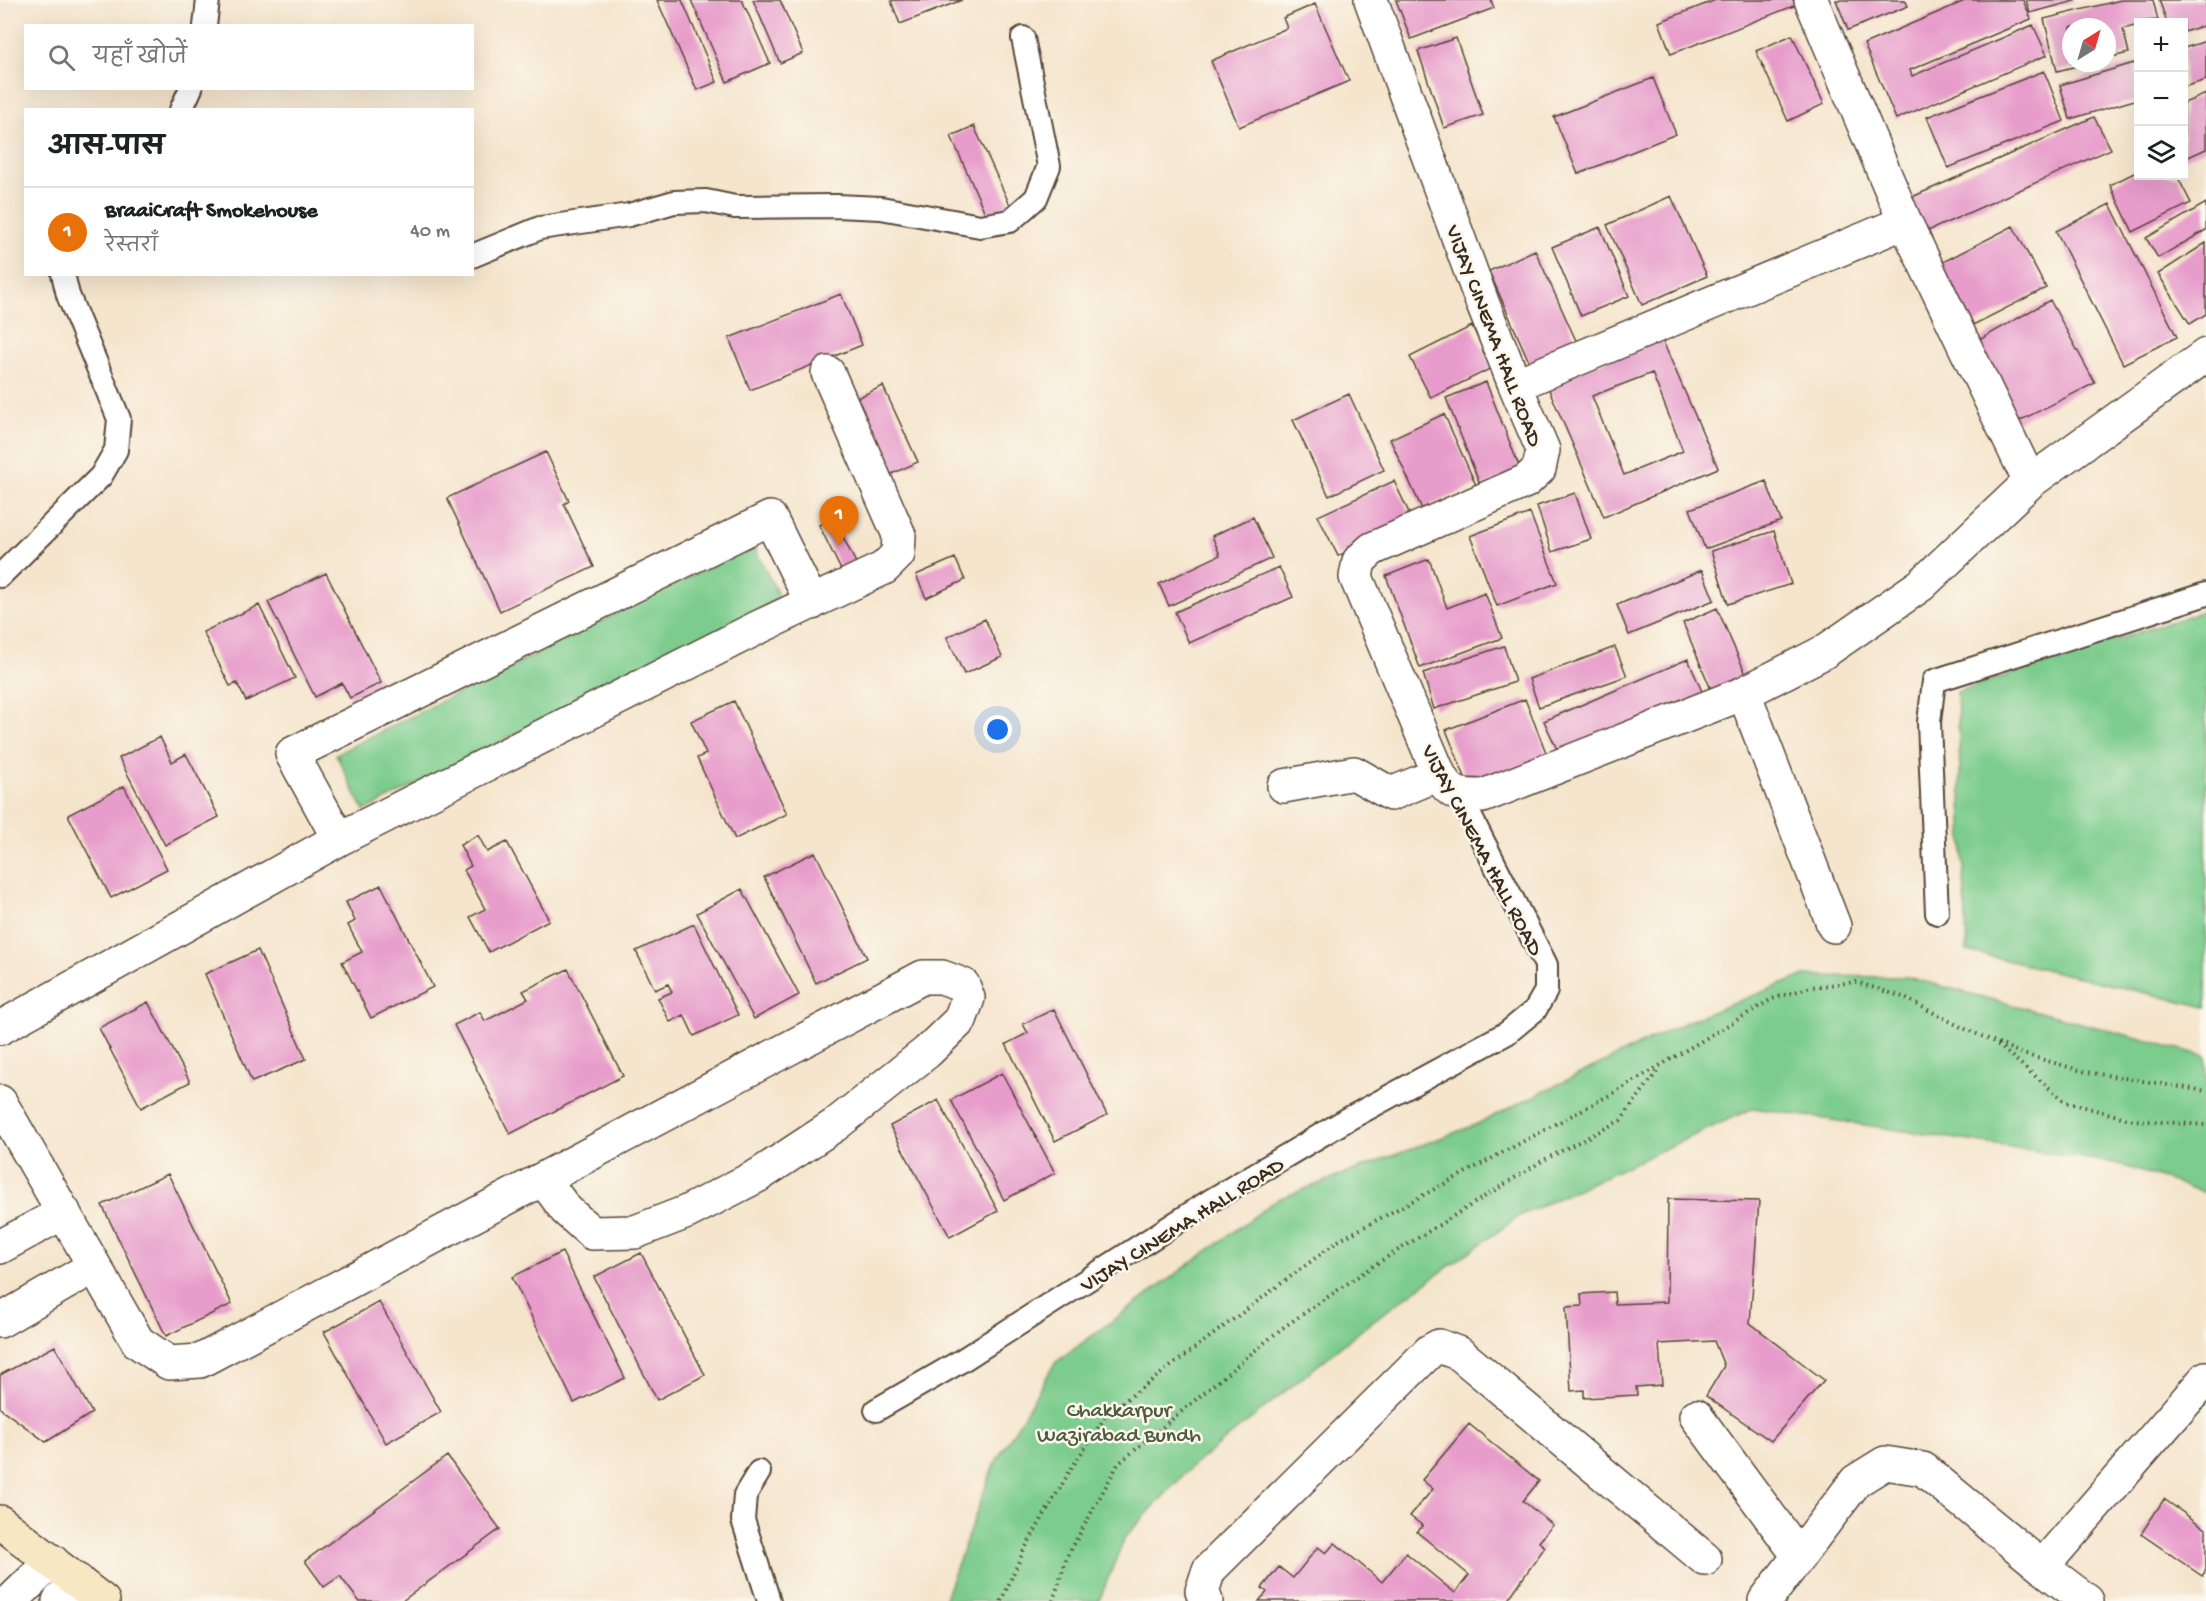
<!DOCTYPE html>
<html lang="hi">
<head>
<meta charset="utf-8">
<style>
	:root { --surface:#fff; --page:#f2f2f2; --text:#202124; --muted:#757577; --line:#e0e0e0; --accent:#0b8043 }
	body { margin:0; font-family:"Gochi Hand","Playpen Sans Deva",sans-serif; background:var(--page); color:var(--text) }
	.controls { position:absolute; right:18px; top:18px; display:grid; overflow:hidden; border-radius:0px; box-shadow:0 6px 24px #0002 }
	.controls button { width:54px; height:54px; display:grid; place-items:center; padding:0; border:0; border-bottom:2px solid var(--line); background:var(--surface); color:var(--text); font:30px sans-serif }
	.compass { position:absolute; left:2062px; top:18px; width:54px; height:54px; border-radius:50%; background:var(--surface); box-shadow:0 6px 24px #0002; rotate:37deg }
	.you { position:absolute; left:998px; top:730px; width:21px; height:21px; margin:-15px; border:4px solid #fff; border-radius:50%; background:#1a73e8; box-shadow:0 0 0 9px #1a73e833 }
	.badge { display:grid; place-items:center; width:39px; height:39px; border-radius:50%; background:var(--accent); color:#fff; font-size:20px; font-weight:700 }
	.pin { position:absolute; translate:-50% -50px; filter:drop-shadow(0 2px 3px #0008) }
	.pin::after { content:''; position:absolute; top:32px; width:21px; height:18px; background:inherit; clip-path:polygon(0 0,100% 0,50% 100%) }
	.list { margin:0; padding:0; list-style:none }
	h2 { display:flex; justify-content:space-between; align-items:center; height:78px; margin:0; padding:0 24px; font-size:26px }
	h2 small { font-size:20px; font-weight:400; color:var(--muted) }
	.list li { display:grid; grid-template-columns:39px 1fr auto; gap:18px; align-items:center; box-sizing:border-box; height:90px; padding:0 24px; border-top:2px solid var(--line) }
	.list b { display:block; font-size:22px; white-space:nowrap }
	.list p { margin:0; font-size:20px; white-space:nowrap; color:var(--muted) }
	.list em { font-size:20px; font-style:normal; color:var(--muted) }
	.icon { flex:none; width:33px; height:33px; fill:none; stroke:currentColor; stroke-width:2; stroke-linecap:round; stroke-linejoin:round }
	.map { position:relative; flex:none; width:2206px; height:1601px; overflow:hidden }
	.search { position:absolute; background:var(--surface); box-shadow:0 6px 24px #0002; left:24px; top:24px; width:450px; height:66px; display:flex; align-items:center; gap:15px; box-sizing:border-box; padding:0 21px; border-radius:0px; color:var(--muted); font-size:22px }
	.panel { position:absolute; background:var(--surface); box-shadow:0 6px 24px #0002; left:24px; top:108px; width:450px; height:168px; border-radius:0px }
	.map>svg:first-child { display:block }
</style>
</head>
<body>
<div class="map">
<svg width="2206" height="1601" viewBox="0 0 2206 1601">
	<rect width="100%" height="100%" fill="#fbf7ec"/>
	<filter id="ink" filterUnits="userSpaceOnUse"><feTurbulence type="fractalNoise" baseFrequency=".0167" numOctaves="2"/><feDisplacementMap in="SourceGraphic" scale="12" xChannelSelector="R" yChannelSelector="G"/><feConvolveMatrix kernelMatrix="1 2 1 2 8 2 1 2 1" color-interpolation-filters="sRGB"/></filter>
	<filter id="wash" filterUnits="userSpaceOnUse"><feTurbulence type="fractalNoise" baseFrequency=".008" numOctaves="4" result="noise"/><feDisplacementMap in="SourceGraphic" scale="24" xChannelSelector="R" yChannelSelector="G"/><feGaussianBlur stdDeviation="1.35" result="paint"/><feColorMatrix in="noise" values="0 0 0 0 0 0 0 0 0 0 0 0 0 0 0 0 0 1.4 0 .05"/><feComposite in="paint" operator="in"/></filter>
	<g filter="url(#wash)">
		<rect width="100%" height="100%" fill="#f5e5cd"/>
		<!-- green -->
		<path fill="#7ccc8d" stroke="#5c7b56" stroke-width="1.5" d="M753,545l27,54 -416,212 -28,-57z
			M2206,610v397l-239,-56 -10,-259z
			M1803,976l104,1 299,79v137l-91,-30 -362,-55 -232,107 -147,105 -184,148 -65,69 -26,64h-155l50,-136 61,-102 223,-164 197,-74 211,-103z"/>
		<g id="blocks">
			<!-- building -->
			<path fill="#e79ccb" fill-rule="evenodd" d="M657,0h25l35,82 -20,8z
				M691,0h51l28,63 -43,19z
				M753,0h27l23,53 -23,10z
				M894,0h68l-62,24 -9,-23z
				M1396,0h95l3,8 -83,31z
				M1716,0h78l2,5 -125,49 -12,-32z
				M1836,0h69l3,6 -60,24z
				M1967,0h56l8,19 -121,51 2,6 121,-51 14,30 -151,64 -32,-75z
				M2026,0h49v1l-45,12z
				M2121,0h32l5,20 -20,2v3l-15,4 6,24 -22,5v-31h-36v36l14,1 -28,7 -13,-52z
				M2159,0h47v25l-22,7v-10h-17z
				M1315,4l34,77 -110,46 -28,-66 76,-33 -4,-10z
				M1792,35l32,69 -36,17 -32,-70z
				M1456,38l27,77 -39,13 -26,-77z
				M2206,41v39l-22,7v-39z
				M2134,63l4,15v21l-68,20 -10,-34z
				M2044,71l20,50 -116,47 -21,-51z
				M1653,78l23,56 -98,40 -24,-57z
				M2206,94v55l-22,10v-56z
				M2094,117l17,32 -192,86 -16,-34z
				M974,126l40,88 -24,10 -39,-88z
				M2138,171v5h39l14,27 -58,29 -23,-47z
				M1671,196l36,80 -65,29 -35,-80z
				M2206,203v27l-48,28 -12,-20z
				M2110,204l67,133 -54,27 -67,-133z
				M2013,226l33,62 -77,39 -32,-62z
				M1600,227l29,69 -48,20 -29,-69z
				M2206,243v71l-16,10 -32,-50z
				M1535,250l43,95 -47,21 -42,-95z
				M841,294l21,51 -112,45 -21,-52z
				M2050,300l45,83 -84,42 -39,-81z
				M1472,326l20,42 -61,30 -21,-41z
				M1661,337l57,131 -114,49 -57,-132zM1652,373l31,78 -59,24 -32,-79z
				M1486,382l35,89 -40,16 -35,-89z
				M883,386l35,76 -33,15 -35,-76z
				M1349,394l35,76 -55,26 -36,-76z
				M1444,414l32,71 -54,24 -32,-70z
				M546,452l23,49 -5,3 30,63 -94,44 -53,-113z
				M1394,481l19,40 -75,35 -20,-40z
				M1766,481l15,40 -76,28 -15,-40z
				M1575,493l16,46 -39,13 -15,-46z
				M1530,513l27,70 -60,23 -27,-70z
				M1253,517l19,41 -103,48 -10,-22 61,-29 -8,-19z
				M834,519l24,48 -15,7 -24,-49z
				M1774,531l17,53 -63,20 -17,-53z
				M955,558l10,22 -39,18 -10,-23z
				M1429,559l18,49 38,-15 17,45 -82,30 -34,-92z
				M1279,567l14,30 -104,46 -14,-31z
				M1702,570l12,30 -85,35 -12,-30z
				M326,573l55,110 -31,15 -8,-15 -27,14 -47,-95z
				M259,605l36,73 -49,23 -9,-18 -7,3 -27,-54z
				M1717,608l31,71 -35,15 -30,-71z
				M985,619l17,38 -38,17 -17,-37z
				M1504,646l11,36 -81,27 -11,-36z
				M1615,647l12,29 -88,31 -10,-28z
				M1688,659l16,37 -143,62 -17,-37z
				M1525,699l24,61 -78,32 -25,-62z
				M734,701l53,113 -52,25 -38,-81 9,-4 -15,-33z
				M160,737l12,25 14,-8 33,63 -54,28 -46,-87z
				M124,786l43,83 -56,29 -43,-83z
				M478,835l9,17 20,-10 42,78 -60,32 -19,-35 15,-8 -21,-39 7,-4 -11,-21z
				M815,852l52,106 -51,25 -52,-106z
				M381,885l52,102 -62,31 -29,-56 20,-10 -14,-27 7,-4 -9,-19z
				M742,889l57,106 -45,24 -57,-106z
				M694,924l44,91 -44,21 -10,-21 -14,7 -12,-24 14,-6 -4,-8 -13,6 -19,-39z
				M258,950l48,109 -54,23 -47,-108z
				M568,969l55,107 -113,58 -56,-109 26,-13 5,9 43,-22 -5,-8z
				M148,1002l42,80 -49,26 -42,-80z
				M1054,1009l53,106 -52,26 -49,-97 22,-11 -5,-9z
				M1002,1073l53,100 -51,27 -53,-100z
				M938,1100l60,111 -48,26 -60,-111z
				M168,1174l64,130 -66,32 -64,-131z
				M1668,1199l91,2 -9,122 74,57 -53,61 -65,-45 18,-30 -10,-25 -55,3 3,41 -26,2 1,8 -53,3v-8l-13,1 -5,-84 16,-1 -1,-12 33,-2 1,12 52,-2z
				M562,1252l63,126 -51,25 -62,-126z
				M641,1253l64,122 -48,25 -63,-123z
				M379,1302l62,110 -55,31 -62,-111z
				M55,1346l37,67 -46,29 -46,-34v-33z
				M1469,1424l70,57 -16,20 30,24 -14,17 6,5 -38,54h-248l8,-9 -5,-4 17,-21 14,11 25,-31 8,6 9,-10 47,39 24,-29 49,40 14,-18 -52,-43 6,-6 -13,-10 23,-27 -11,-9z
				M447,1456l53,73 -98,72h-43l-19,-25 -16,11 -19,-26z
				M2164,1499l42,30v41l-4,6 -61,-42z"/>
		</g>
	</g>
	<g filter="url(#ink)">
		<use href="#blocks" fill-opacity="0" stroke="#574638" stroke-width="1.5"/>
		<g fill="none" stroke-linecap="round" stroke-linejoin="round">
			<!-- service casing -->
			<g stroke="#574638" stroke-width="26">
				<path id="service" d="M205,26l3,-26
					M181,110l10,-22
					M472,256l68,-28 89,-13 45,-13 32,-1 29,6 101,-1 45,2 99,18 30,-5 26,-23 13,-32 -26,-128
					M0,576l101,-100 15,-26 3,-31 -51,-124 -5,-21
					M1937,913l-8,-191 5,-41 272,-87
					M876,1410l85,-49 249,-160 138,-82 159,-86 28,-23 11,-19v-26l-86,-169
					M759,1472l-14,23 -2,25 26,81"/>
			</g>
			<!-- minor casing -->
			<g stroke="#574638" stroke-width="36">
				<path id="minor" d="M1371,0l111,302 33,83 28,65 -4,19 -13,12 -154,68 -13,12 -3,16 83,197c11,22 22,22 44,22l261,-103 80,-41 97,-67 109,-103 176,-127
					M1811,0l94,222 125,260
					M1515,385l390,-163
					M1744,693l90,233
					M1284,786l70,-13 37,21 48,-20
					M339,839l-47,-85 478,-236 42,85
					M0,1028l339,-189 418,-211 127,-60 14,-14 1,-19 -71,-162
					M0,1102l138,240 31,21 31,-2c241,-128 482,-256 723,-384h19l21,8 5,13 -8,22 -33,32 -92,73 -76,50 -72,37 -52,20 -43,1 -26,-23 -23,-31
					M0,1247l64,-35
					M0,1321l93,-54
					M1696,1416l103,140
					M2042,1567l164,-189
					M11,1601l41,-40
					M59,1601l19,-20
					M1206,1601l-4,-10 7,-21 221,-219 9,-5 21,8 245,205
					M1765,1601l91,-120 29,-18 38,6 119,98 45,34"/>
			</g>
			<!-- secondary casing -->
			<g stroke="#574638" stroke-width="36">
				<path id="secondary" d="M0,1522l103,79"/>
			</g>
			<!-- path -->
			<path stroke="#574638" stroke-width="4" stroke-dasharray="1.5 4.5" stroke-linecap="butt" d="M1998,1045l68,57 67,18 73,5
				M1001,1601l23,-51 47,-81 36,-55 231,-173 281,-151 153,-91 39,-12 45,-5 47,15 60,31 60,26 63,18 120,19
				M1053,1601l14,-44 51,-93 163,-135 95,-65 166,-103 79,-41 38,-51"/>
			<!-- service -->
			<use href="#service" stroke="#fff" stroke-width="22"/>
			<!-- minor -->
			<use href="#minor" stroke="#fff" stroke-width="33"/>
			<!-- secondary -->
			<use href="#secondary" stroke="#f8e7c3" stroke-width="33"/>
		</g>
	</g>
	<g text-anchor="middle" stroke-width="5" stroke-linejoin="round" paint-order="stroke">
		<!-- street labels -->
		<g font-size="22" fill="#3b2a1e" stroke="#fbf7ec">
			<text transform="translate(1496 335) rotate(69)" y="8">VIJAY CINEMA HALL ROAD</text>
			<text transform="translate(1484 849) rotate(62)" y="8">VIJAY CINEMA HALL ROAD</text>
			<text transform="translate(1181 1223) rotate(-32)" y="8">VIJAY CINEMA HALL ROAD</text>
		</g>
		<!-- park labels -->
		<g font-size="22" fill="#4e5b3f" stroke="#fbf7ec">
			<text x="1119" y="1416">Chakkarpur<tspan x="1119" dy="25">Wazirabad Bundh</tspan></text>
		</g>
	</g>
</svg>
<div class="controls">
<button>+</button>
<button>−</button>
<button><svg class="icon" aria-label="layers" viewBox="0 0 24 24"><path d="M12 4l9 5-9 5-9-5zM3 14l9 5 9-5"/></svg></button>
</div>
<svg class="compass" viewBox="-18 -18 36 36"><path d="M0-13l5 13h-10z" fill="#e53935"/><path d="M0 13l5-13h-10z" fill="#757577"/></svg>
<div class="you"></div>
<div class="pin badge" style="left:839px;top:546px;background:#e8710a">1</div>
<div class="search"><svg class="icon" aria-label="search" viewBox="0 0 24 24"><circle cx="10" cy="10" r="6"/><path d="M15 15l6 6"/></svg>यहाँ खोजें</div>
<section class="panel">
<h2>आस-पास<small></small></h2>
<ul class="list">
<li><span class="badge" style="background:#e8710a">1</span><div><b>BraaiCraft Smokehouse</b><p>रेस्तराँ</p></div><em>40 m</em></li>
</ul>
</section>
</div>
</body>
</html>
